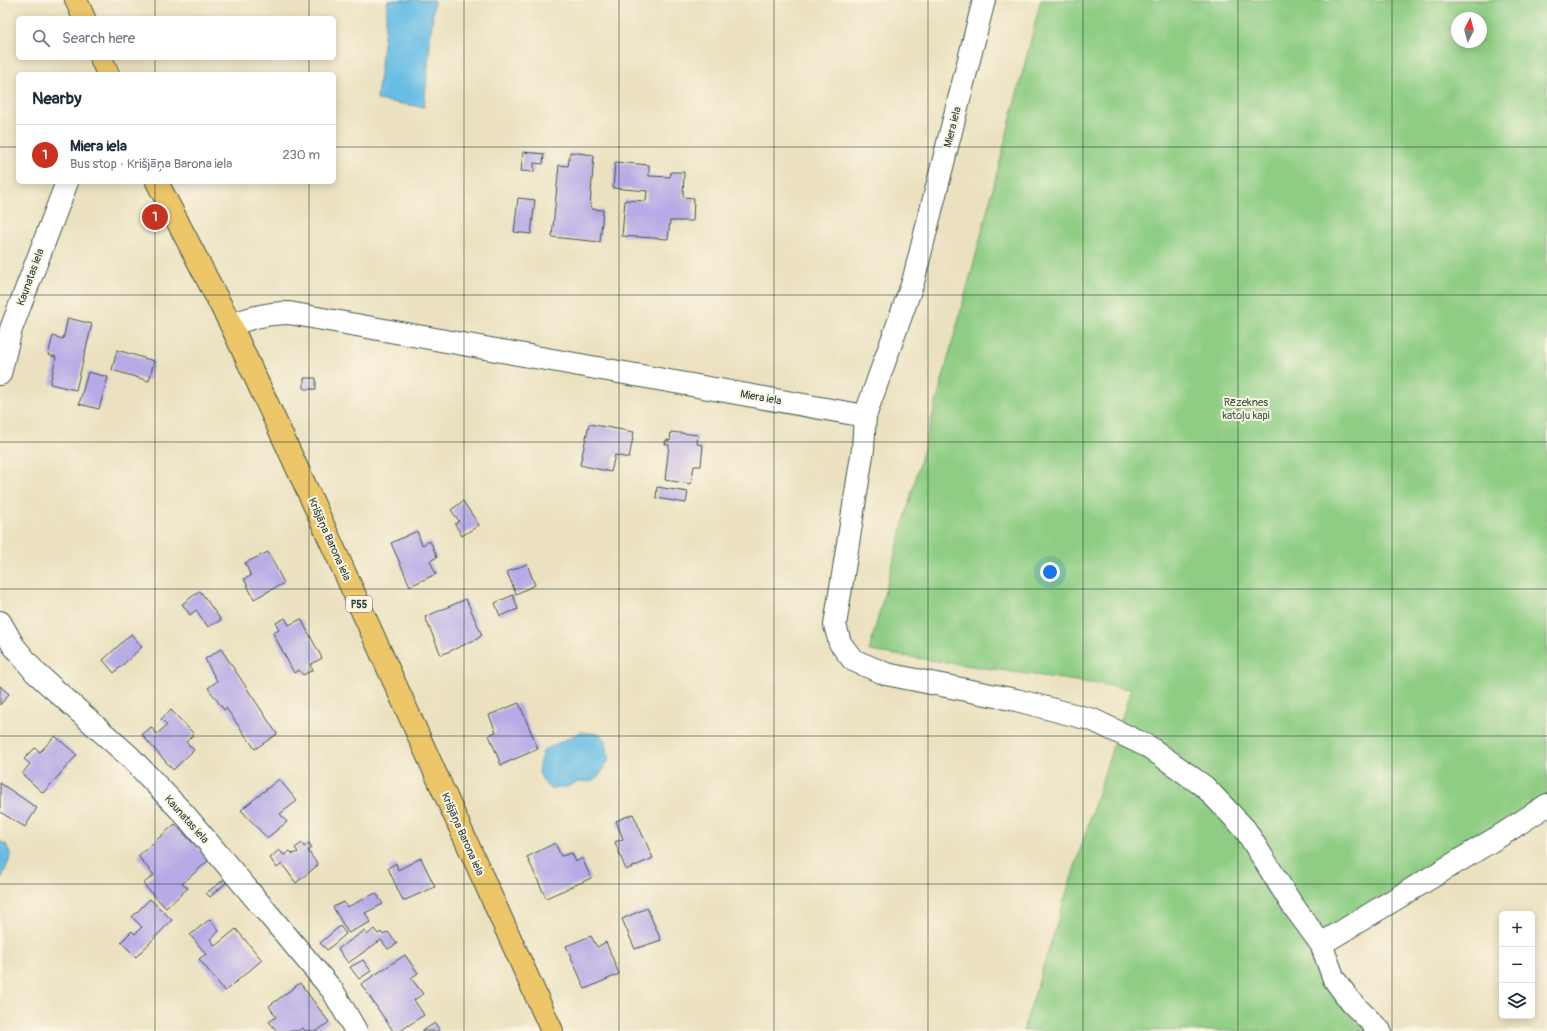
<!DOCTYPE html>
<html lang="en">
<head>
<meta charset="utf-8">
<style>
	:root { --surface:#fff; --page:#f6f6f7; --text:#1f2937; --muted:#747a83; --line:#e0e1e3; --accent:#c8321e }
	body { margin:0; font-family:Pangolin,sans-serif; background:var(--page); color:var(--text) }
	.controls { position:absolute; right:12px; bottom:12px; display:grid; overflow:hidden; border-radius:6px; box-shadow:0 2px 10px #0003 }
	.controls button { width:36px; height:36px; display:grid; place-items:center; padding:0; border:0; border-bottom:1px solid var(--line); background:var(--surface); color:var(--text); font:20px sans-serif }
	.compass { position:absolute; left:1451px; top:12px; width:36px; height:36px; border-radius:50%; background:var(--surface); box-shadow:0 2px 10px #0003; rotate:6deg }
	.you { position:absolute; left:1050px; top:572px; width:14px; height:14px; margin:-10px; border:3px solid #fff; border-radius:50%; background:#1a73e8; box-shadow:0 0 0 6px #1a73e833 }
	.badge { display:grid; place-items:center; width:26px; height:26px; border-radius:50%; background:var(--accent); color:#fff; font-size:13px; font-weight:700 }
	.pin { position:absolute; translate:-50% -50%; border:2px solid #fff; box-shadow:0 1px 4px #0006 }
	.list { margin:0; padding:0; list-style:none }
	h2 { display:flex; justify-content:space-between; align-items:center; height:52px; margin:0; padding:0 16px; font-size:17px }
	h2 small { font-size:13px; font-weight:400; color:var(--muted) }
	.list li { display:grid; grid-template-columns:26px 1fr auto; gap:12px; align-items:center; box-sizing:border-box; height:60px; padding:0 16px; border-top:1px solid var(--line) }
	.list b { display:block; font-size:15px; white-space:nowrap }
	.list p { margin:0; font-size:13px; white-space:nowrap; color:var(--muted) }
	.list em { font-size:13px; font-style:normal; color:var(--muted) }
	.icon { flex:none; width:22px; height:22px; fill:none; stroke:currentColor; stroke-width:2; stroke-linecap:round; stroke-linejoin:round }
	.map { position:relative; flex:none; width:1547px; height:1031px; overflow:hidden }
	.search { position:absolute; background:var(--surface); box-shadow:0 2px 10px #0003; left:16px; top:16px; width:320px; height:44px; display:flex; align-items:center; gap:10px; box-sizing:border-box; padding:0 14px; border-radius:6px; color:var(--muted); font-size:15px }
	.panel { position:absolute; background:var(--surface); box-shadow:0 2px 10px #0003; left:16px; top:72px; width:320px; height:112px; border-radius:6px }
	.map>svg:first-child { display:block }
</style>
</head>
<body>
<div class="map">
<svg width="1547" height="1031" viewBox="0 0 1547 1031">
	<rect width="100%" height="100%" fill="#fcf5e5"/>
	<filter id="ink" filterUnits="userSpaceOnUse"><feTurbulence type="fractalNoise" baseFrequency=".025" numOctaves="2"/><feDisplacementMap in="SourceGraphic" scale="8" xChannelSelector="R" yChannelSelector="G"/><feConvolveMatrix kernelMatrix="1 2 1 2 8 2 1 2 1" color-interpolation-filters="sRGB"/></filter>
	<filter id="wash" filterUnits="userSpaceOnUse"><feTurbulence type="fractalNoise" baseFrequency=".012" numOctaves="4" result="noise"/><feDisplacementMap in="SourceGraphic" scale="16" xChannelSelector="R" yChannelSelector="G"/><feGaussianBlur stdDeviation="0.9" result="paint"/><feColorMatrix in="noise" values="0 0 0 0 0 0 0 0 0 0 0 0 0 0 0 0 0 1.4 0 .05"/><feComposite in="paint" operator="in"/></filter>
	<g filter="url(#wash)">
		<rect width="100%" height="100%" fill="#ebe1c0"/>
		<!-- green -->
		<path fill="#8ecd83" stroke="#56855c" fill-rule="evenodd" d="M1041,0h506v796l-186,117 -45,60 25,32 23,26h-341l108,-342 -262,-38 108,-400zM1457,18h24v24h-24z"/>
		<!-- water -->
		<path fill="#68bde5" stroke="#447d8c" d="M388,0h46l-10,107 -47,-7z
			M581,732l19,2 6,9 3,17 -11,17 -5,4 -15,1 -11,5 -17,2c-14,-15 -13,-21 -6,-39z
			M0,841l6,3 5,12 -11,26z"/>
		<g id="blocks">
			<!-- building -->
			<path fill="#b8aae6" d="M523,152l21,2 -1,10 -9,-1v9l-13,-1z
				M570,152l24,3 -4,51 2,3 11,1 -3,32 -48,-5 7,-72 9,1z
				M615,162l34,3v11l21,1 1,-5h13l-1,25 11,1 -1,23h-23l-2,18 -46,-3 3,-36 21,1 1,-10 -34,-3z
				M518,198l17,2 -4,34 -17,-2z
				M68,318l24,6 -16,66 -26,-6 6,-27 -8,-2 5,-19 10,3z
				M117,350l37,11 -5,20 -37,-11z
				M88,372l20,5 -9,32 -20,-5z
				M304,378h12v11h-12z
				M589,424l45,8 -5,26 -14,-3 -4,17 -31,-7z
				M671,432l27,3 -1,9 6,1 -2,21h-7l-3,18 -26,-4 4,-35 -4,-1 1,-4 4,1z
				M657,487l31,5 -2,11 -30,-5z
				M463,501l16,24 -17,11 -7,-12 4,-3 -8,-11z
				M417,531l5,14 8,-4 7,16 -7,4 6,13 -26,12 -19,-43z
				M268,552l16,31 -30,16 -10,-20 7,-3 -6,-13z
				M527,564l8,21 -19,9 -9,-22z
				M200,591l21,29 -13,7 -12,-17 -6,5 -8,-11z
				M513,595l5,14 -18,7 -5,-13z
				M466,599l16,36 -5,4 -36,16 -16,-38z
				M285,618l4,7 12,-6 21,39 -12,7 3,5 -10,5 -4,-5 -5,3 -21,-40 6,-3 -3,-7z
				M131,634l11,13 -28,26 -11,-13z
				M221,649l56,85 -22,15 -29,-41 -2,2 -16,-22 9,-7 -12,-22z
				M0,686l9,8 -9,11z
				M519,703l19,46 -37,16 -12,-30 7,-3 -7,-17z
				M171,710l23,24 -8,8 8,8 -21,20 -31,-35 9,-8 6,7 10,-9 -6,-6z
				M55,736l22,19 -34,38 -21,-19 8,-10 -6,-5 11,-11 5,4z
				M279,779l18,22 -17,13 7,8 -20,16 -26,-28z
				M0,783l37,25 -12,19 -25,-15z
				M633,814l20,44 -27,12 -11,-28 8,-3 -7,-18z
				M175,824l34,36 -27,24 6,4 -22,20 -23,-24 11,-9 -16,-19z
				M302,843l2,4 5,-4 3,5 -4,3 10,14 -22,18 -14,-19 -5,4 -7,-10 9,-8 5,5 6,-4 3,3 5,-2 -3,-4z
				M555,843l6,13 11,-3 4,9 6,-4 9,20 -45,20 -19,-41z
				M421,858l14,29 -32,14 -15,-33 8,-5 2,7z
				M225,879l3,2 -18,16 -4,-4z
				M376,893l7,11 -18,9 6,9 -23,11 -15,-26 11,-5 3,5z
				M150,899l22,21 -36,37 -15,-15 11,-11 3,3 7,-7 -10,-10z
				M647,908l14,32 -26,9 -13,-30z
				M210,919l9,12 -9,8 5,7 21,-17 26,31 -37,31 -26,-32 7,-5 -16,-19z
				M340,926l6,8 -19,16 -7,-7z
				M374,929l4,5 3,-2 2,3 5,-3 9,12 -9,5 -7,-9 -33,23 -10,-14 26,-18 3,4z
				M591,936l6,11 9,-5 13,32 -34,15 -19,-43z
				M405,955l13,18 -7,5 12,16 -9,6 10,15 -24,16h-7l-32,-47z
				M363,960l8,11 -12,8 -9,-12z
				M300,983l29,39 -12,9h-12l-2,-3 -5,3h-21l-8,-9 7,-5 -7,-11z
				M435,1023l5,8h-18z"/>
		</g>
	</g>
	<g filter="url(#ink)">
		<use href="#blocks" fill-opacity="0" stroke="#3e5649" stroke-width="1"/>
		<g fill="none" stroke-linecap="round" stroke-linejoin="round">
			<!-- minor casing -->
			<g stroke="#3e5649" stroke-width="24">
				<path id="minor" d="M231,325c20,-8 37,-12 58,-12l576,103 48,-134 71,-282
					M0,374l11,-45 56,-147
					M865,416l-2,33 -28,176 5,18 13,17 33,14 130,26 77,20 56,27 56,40 40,42 46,74 30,41 13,35 17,23 29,29
					M0,622l13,23 22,27 95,85 56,59 147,175 23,40
					M1321,944l182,-110 44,-29"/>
			</g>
			<!-- major casing -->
			<g stroke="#3e5649" stroke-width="24">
				<path id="major" d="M76,0l8,18
					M101,58l7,16
					M157,182l74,143 80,173 241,533"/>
			</g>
			<!-- minor -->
			<use href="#minor" stroke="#fff" stroke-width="22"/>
			<!-- major -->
			<use href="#major" stroke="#ecc669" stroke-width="22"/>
		</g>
	</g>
	<!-- grid -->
	<path fill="none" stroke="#1f3d34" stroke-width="1" stroke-opacity="0.55" d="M155,0v18M309,0v18M464,0v1031M619,0v1031M774,0v1031M928,0v1031M1083,0v1031M1238,0v1031M1392,0v1031M155,58v16M309,58v16M0,147h18M334,147h1213M155,182v849M309,182v849M0,295h1547M0,442h1547M0,589h1547M0,736h1547M0,884h1547"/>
	<g text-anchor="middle" stroke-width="4" stroke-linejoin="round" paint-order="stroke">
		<!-- shield labels -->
		<rect fill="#fcf5e5" stroke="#617469" stroke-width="1" x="346" y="596" width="26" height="16" rx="3"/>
		<g font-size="10" font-weight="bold" fill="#1f3d34">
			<text x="359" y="608">P55</text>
		</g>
		<!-- street labels -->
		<g font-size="11" fill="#1f3d34" stroke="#fcf5e5">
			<text transform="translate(952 127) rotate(-76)" y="4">Miera iela</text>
			<text transform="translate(30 277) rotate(-70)" y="4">Kaunatas iela</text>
			<text transform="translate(761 397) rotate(10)" y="4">Miera iela</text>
			<text transform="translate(330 539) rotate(66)" y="4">Krišjāņa Barona iela</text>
			<text transform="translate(187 819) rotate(48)" y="4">Kaunatas iela</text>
			<text transform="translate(463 834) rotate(66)" y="4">Krišjāņa Barona iela</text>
		</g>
		<!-- park labels -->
		<g font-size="11" fill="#355a44" stroke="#fcf5e5">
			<text x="1246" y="406">Rēzeknes<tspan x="1246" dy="13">katoļu kapi</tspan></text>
		</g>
	</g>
</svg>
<div class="controls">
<button>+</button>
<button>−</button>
<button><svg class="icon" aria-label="layers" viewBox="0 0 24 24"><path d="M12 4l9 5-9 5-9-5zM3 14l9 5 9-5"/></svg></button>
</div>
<svg class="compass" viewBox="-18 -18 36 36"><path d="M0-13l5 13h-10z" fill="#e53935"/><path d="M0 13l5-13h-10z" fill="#747a83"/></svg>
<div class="you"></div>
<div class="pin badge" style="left:155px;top:217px">1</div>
<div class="search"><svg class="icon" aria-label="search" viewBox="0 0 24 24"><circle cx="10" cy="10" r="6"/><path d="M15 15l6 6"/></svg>Search here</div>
<section class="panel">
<h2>Nearby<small></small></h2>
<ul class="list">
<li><span class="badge">1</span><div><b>Miera iela</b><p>Bus stop · Krišjāņa Barona iela</p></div><em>230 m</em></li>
</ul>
</section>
</div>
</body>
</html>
